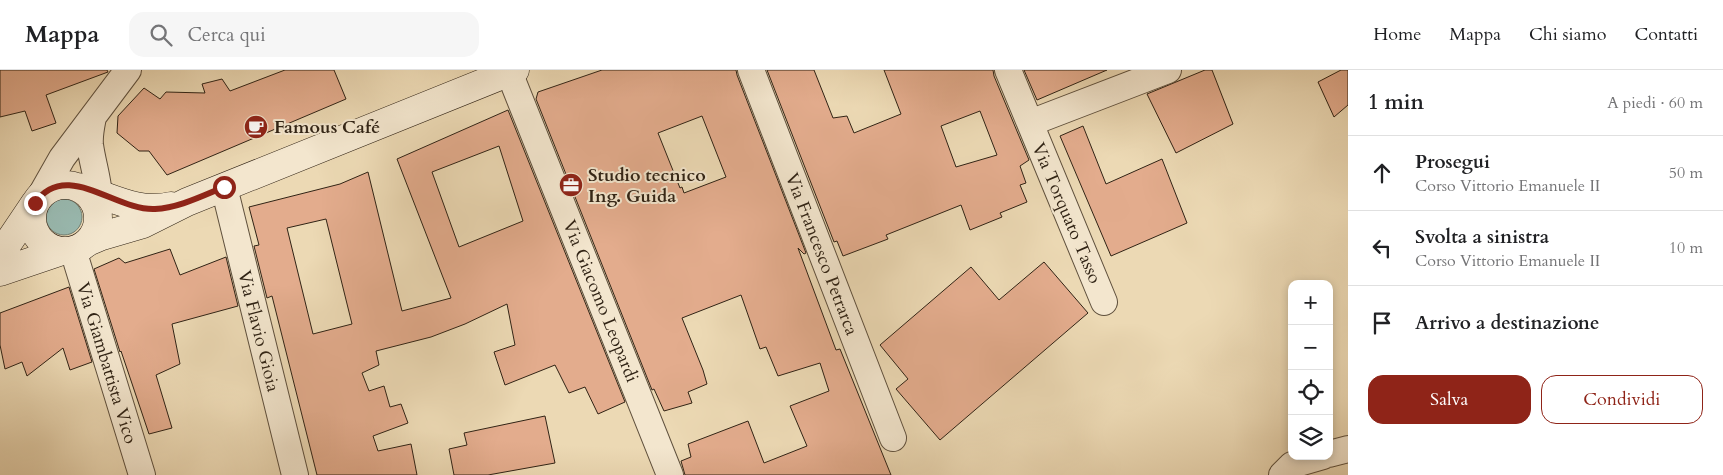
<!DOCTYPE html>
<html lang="it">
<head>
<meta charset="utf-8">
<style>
	:root { --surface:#fff; --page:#f6f6f6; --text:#202124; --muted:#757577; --line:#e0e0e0; --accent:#8f2418 }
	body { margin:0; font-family:Cardo,serif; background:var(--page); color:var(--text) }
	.controls { position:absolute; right:15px; bottom:15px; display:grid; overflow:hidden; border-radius:10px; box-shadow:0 2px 8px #0003 }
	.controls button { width:45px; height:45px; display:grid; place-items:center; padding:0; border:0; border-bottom:1px solid var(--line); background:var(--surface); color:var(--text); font:25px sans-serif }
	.stop { position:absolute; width:15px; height:15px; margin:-11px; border:4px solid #8f2418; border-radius:50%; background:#fff }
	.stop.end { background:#8f2418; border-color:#fff; box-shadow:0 1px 5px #0008 }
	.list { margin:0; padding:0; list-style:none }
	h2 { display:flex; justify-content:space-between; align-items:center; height:65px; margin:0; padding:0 20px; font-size:21px }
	h2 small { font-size:16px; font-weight:400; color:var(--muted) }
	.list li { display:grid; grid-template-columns:32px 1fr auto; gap:15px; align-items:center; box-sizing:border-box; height:75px; padding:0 20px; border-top:1px solid var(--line) }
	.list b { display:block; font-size:19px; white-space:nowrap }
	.list p { margin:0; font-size:16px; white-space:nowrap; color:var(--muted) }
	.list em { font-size:16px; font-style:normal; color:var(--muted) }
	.actions { display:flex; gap:10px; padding:15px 20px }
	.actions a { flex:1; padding:11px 0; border:1px solid var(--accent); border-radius:15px; text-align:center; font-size:18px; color:var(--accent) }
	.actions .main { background:var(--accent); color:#fff }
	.icon { flex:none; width:28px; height:28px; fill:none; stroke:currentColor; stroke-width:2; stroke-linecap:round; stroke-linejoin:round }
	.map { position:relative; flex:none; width:1348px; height:405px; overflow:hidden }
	header { display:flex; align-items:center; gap:30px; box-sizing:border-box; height:70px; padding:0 25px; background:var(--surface); border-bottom:1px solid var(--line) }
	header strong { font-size:24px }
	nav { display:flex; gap:28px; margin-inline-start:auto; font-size:18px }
	.search { width:350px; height:45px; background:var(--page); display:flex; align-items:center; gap:12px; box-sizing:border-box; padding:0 18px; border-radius:15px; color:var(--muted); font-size:19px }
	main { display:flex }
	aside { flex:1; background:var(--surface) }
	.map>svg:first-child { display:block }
</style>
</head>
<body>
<header>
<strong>Mappa</strong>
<div class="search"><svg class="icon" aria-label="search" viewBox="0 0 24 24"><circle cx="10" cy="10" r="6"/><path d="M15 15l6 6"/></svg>Cerca qui</div>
<nav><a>Home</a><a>Mappa</a><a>Chi siamo</a><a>Contatti</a></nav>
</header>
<main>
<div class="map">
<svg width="1348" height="405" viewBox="0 0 1348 405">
	<rect width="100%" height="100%" fill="#ecd9b4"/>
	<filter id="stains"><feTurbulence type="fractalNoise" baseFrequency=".004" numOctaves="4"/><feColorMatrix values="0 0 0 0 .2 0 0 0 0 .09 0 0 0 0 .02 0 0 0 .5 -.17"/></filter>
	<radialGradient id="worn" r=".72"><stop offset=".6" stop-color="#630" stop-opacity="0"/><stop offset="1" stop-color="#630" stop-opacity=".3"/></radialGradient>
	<!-- water -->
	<path fill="#99bab1" stroke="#6f7e73" d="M46 147a18 18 0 1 1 36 0a18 18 0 1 1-36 0Z"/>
	<!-- building -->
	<path fill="#e3ac8d" stroke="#302315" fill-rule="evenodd" d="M0,0h107l1,2 -62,23 10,28 -24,8 -7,-20 -25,6z
		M285,0h49l12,29 -179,76 -18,-24h-10l-22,-18 1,-17 26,-28 16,11 6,-7 39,1 -3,-9 20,-5 8,12z
		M602,0h134l1,5 69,178 -2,1 -6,-6 38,102 4,-1 51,126h-206l-4,-14 10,-4 -3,-13 60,-23 16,42 43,-17 -17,-40 39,-15 -9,-28 -42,13 -12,-29 -6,2 -19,-54 -59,23 21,52 4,14 -19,8 4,11 -28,8 -10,-22 -2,1 -116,-291 2,-7zM702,46l24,61 -42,16 -2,-6 -2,1 -22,-55z
		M767,0h47l19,48 14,-2 7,17 47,-19 -17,-44h109l1,6 35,84 -9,6 6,17 -6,2 7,17 -27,11 2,4 -32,13 -9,-25 -75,30 2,4 -45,17 -6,-15 -3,1zM980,41l17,44 -41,12 -15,-41z
		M1024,0h83l-70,30z
		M1205,0h7l21,54 -57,29 -29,-59z
		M1341,0h7v35l-14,12 -16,-35z
		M508,40l117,292 -27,12 -13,-27 -16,6 -14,-28 -50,20 -11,-33 21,-7 -8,-41 -42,20 -34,13 -55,14 3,14 -17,8 7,18 15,-5 6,21 11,-3 7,19 -35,13 5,15 33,-7 6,31h-100l-45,-179 -5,2 -13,-52 5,-1 -10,-38 91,-23 28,-12 34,139 49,-13 -54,-139zM499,76l24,75 -64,26 -27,-75zM326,149l26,105 -39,10 -26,-106z
		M1083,56l23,58 56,-25 25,64 -76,33 -51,-120z
		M170,179l10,26 46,-18 12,49 -66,18 8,40 -24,11 16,53 -23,6 -28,-83 -1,1 -26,-83 25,-11 6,5z
		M1044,192l44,51 -148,127 -44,-51 12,-10 -28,-34 91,-78 28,33z
		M69,217l23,75 -22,8 -7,-22 -36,28 -5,-14 -17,7 -5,-24v-32z
		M545,346l10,47 -67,12h-34l-5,-26 18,-4 -3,-12z"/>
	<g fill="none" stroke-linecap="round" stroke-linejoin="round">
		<!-- minor casing -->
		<g stroke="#5f503d" stroke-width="28">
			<path id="minor" d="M751,0l142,368
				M1008,0l96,232
				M509,2l161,403
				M93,47c-2,10 -4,19 -3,28 3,22 11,41 8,63
				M1030,53l138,-53
				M224,117l71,288
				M41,125l21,-37 66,-88
				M73,180l69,225
				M1329,384l19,-5
				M1282,405l10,-10 31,-9"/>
		</g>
		<!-- secondary casing -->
		<g stroke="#302315" stroke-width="29">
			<path id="secondary" d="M32 148a33 33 0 1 1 66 0a33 33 0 1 1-66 0Z
				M78,117c32,9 59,27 93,19
				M88,172l14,-6 41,-12 44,-22 328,-132
				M0,185l35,-52
				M0,202l62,-21"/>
		</g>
		<!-- minor -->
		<use href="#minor" stroke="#f3e6ce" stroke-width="26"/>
		<!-- secondary -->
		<use href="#secondary" stroke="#f3e6ce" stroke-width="28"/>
	</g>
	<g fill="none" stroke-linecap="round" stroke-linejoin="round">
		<!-- route -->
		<path stroke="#8f2418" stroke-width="6" d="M35,133c31,-44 80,8 120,6 23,-1 47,-13 69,-22"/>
	</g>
	<!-- icons -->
	<defs>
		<g id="cafe-disc" transform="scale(1.25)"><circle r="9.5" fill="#8f2418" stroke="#f3e6ce"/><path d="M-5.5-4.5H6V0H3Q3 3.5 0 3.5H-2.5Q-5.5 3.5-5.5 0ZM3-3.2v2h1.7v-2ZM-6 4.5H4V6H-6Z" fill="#fff"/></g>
		<g id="office-disc" transform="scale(1.25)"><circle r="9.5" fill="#8f2418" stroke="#f3e6ce"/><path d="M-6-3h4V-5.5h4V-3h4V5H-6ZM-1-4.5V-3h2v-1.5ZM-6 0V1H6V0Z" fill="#fff"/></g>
	</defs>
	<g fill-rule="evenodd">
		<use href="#cafe-disc" x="256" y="57"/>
		<use href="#office-disc" x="571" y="115"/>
	</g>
	<g text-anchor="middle" stroke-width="4" stroke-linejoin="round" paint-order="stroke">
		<!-- poi labels -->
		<g font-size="18" font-weight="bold" fill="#302315" stroke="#f3e6ce" text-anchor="start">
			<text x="274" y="63">Famous Café</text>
			<text x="588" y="111">Studio tecnico<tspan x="588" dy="21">Ing. Guida</tspan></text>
		</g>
		<!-- street labels -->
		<g font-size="18" fill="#302315" stroke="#f3e6ce">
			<text transform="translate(1067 143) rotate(67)" y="6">Via Torquato Tasso</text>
			<text transform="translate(822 184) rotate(69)" y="6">Via Francesco Petrarca</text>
			<text transform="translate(601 231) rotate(68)" y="6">Via Giacomo Leopardi</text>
			<text transform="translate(259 261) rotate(76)" y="6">Via Flavio Gioia</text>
			<text transform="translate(107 293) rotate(73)" y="6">Via Giambattista Vico</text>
		</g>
	</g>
	<rect width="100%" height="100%" filter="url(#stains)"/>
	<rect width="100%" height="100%" fill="url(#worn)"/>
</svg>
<div class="controls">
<button>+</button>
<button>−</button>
<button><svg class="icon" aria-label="locate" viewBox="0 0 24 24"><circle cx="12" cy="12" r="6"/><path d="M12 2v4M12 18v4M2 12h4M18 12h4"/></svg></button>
<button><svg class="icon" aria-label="layers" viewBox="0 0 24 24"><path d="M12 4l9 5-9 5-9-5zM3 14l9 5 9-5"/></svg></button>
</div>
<div class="stop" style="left:224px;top:117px"></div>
<div class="stop end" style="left:35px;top:133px"></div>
</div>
<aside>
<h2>1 min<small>A piedi · 60 m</small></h2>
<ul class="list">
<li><svg class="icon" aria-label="ahead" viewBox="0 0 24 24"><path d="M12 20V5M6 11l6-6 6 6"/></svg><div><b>Prosegui</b><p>Corso Vittorio Emanuele II</p></div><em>50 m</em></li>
<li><svg class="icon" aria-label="left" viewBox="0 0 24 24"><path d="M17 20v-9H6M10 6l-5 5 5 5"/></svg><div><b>Svolta a sinistra</b><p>Corso Vittorio Emanuele II</p></div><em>10 m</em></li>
<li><svg class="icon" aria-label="arrive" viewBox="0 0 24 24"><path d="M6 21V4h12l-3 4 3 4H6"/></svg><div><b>Arrivo a destinazione</b></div></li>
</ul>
<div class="actions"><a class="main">Salva</a><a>Condividi</a></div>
</aside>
</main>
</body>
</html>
